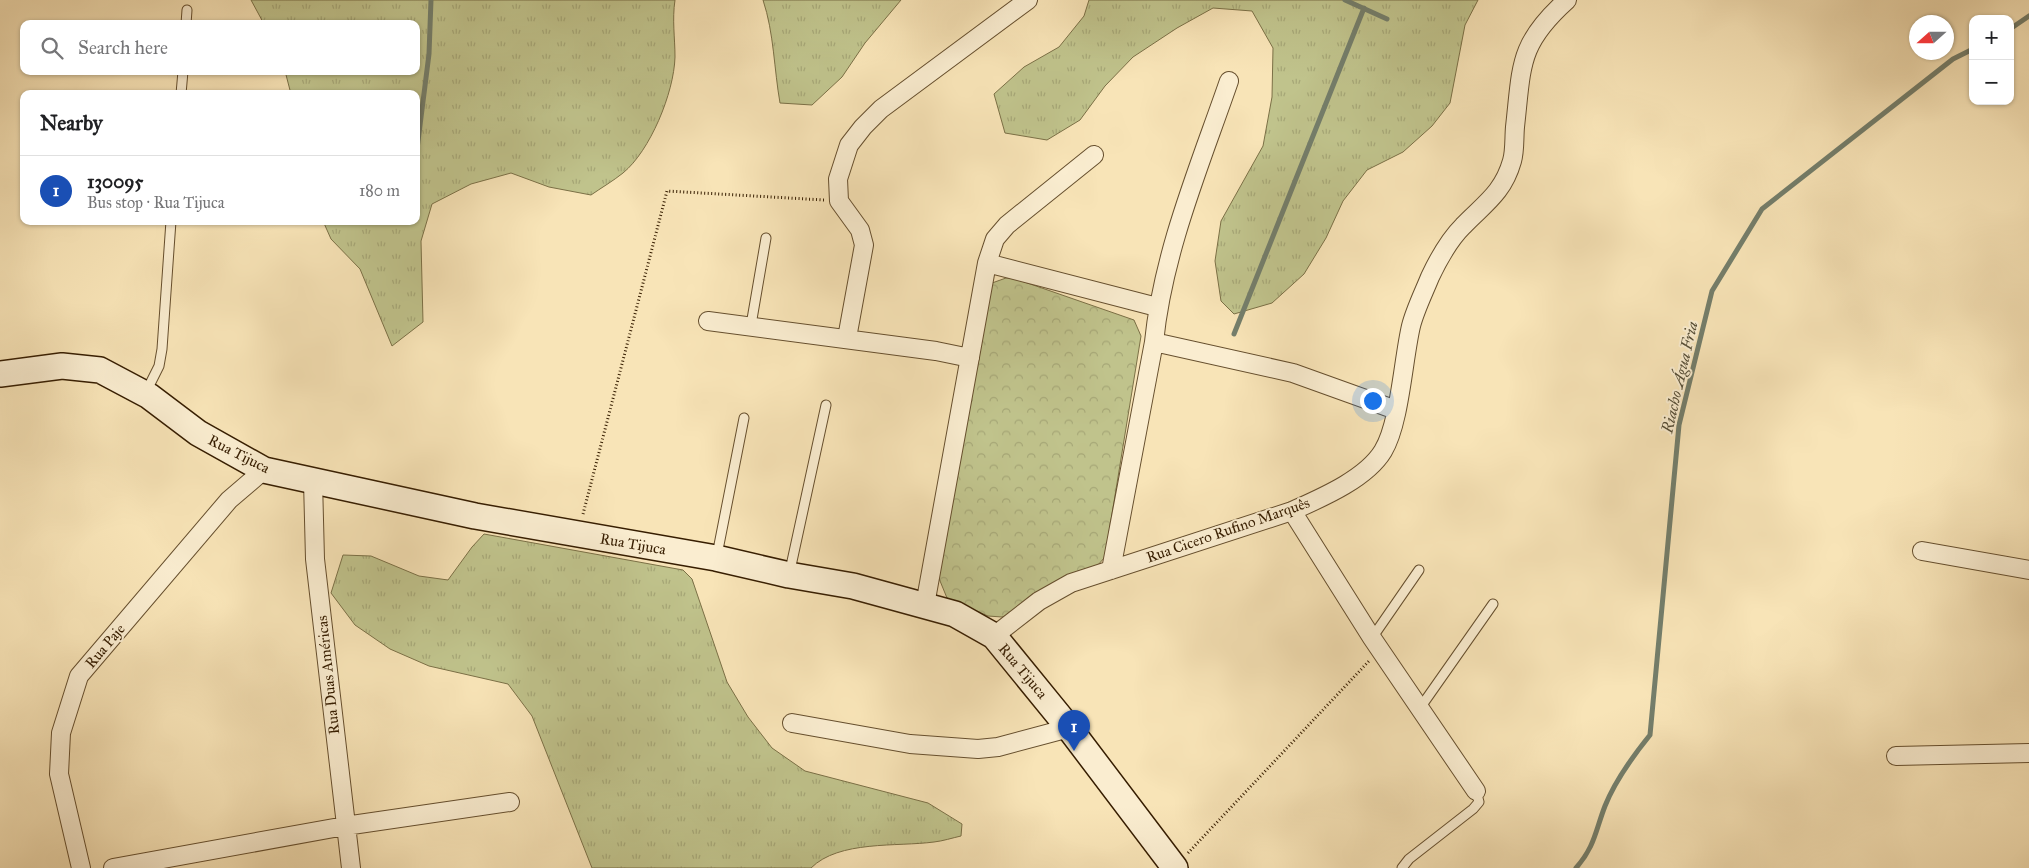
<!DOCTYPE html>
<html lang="en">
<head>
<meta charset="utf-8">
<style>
	:root { --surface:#fff; --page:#f2f2f2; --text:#202124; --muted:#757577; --line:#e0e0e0; --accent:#ea580c }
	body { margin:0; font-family:"IM FELL Great Primer",serif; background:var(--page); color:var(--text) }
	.controls { position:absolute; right:15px; top:15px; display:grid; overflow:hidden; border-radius:10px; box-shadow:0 1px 4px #0004 }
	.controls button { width:45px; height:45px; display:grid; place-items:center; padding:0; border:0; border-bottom:1px solid var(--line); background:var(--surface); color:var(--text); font:25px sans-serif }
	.compass { position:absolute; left:1909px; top:15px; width:45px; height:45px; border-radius:50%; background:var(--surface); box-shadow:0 1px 4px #0004; rotate:249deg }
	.you { position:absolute; left:1372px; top:400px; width:18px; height:18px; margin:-12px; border:4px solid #fff; border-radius:50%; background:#1a73e8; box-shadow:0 0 0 8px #1a73e833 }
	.badge { display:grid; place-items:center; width:32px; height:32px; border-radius:50%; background:var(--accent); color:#fff; font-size:16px; font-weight:700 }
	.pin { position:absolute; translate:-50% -41px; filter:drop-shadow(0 1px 2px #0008) }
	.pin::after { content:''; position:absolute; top:26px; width:18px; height:15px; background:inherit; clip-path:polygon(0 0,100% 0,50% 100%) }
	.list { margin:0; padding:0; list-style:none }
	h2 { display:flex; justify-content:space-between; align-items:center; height:65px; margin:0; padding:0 20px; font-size:21px }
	h2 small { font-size:16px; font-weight:400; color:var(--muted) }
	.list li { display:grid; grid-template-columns:32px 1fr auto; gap:15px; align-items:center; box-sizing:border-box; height:70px; padding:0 20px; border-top:1px solid var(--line) }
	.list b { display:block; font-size:19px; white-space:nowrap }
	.list p { margin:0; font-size:16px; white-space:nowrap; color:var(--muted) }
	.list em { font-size:16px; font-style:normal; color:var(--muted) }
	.icon { flex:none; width:28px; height:28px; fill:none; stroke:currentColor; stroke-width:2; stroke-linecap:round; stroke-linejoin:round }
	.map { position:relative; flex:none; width:2029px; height:868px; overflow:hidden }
	.search { position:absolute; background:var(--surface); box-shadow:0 1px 4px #0004; left:20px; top:20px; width:400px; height:55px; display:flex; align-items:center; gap:12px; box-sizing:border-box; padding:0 18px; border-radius:10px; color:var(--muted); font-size:19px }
	.panel { position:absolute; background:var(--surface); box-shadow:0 1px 4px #0004; left:20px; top:90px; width:400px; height:135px; border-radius:10px }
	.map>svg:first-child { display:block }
</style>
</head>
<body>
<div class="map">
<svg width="2029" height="868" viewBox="0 0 2029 868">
	<defs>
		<pattern id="grass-tufts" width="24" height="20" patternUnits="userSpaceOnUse" patternTransform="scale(1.25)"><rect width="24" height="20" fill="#c0c38c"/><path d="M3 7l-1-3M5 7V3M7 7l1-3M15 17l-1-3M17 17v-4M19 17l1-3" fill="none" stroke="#a6a777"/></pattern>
		<pattern id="park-crowns" width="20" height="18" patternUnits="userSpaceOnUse" patternTransform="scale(1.25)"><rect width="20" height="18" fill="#c0c38c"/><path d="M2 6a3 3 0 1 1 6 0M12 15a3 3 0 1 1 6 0" fill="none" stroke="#a6a777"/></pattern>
	</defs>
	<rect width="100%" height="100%" fill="#f8e4b7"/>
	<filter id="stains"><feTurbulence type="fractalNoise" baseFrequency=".004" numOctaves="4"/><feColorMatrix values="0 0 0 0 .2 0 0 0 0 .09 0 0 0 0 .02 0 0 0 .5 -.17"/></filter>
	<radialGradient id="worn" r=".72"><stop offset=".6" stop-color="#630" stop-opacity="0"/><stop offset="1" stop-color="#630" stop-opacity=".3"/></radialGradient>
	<!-- grass -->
	<path fill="url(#grass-tufts)" stroke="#7b7046" d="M251,0h424c-3,20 0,38 0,57 -1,36 -25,94 -52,116 -10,8 -22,15 -32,22l-42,-8 -38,-14 -40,11 -39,20 -11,37 2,81 -31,24 -32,-77 -29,-30 -8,-18h93v-127h-125l-6,-23h131v-47h-152z
		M763,0h138l-36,43 -23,34 -30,28 -32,-2c-6,-34 -6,-70 -17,-103z
		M1089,0h389l-13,25 -15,78 -18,23 -29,26 -36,18 -24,31 -17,37 -22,36 -32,29 -38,11 -13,-13 -6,-40 6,-40 42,-75 9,-49 1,-49 -21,-37 -39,-3 -36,20 -44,29 -28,29 -25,34 -33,20 -42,-7 -11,-39 30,-27 35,-20 25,-31z
		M484,534l199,36 9,9 35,103 21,35 24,31 33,23 123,32 34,21 -1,12c-9,2 -18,5 -27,6 -37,5 -95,-2 -123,26h-219l-60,-152 -24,-32 -79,-18 -39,-17 -35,-24 -24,-32 12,-38 28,1 48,20 29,4 24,-33z"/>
	<!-- park -->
	<path fill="url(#park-crowns)" stroke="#7b7046" d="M1006,278h7l121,42 7,16 -36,221 -8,9 -89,49 -6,2 -14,-1 -41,-18 -9,-22 54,-293z"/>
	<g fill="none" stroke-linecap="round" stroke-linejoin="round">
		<!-- stream -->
		<path stroke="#747e6b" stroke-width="5" d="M1345,0l42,19
			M2010,29l19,-13
			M416,157l13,-103 2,-54
			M1234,334l130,-326
			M1576,868c19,-22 19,-36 29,-62 10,-25 28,-50 45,-71l29,-310 33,-134 50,-82 191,-150 20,-10"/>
		<!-- lane casing -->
		<g stroke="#664f2e" stroke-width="11">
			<path id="lane" d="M186,24l1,-14
				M181,94l2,-23
				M751,325l15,-87
				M146,392l13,-26 3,-17 9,-128
				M717,555l27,-137
				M789,575l37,-170
				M1372,638l47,-68
				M1420,708l73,-104
				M1402,868l7,-9 64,-50 6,-7 -3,-11"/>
		</g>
		<!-- street casing -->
		<g stroke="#664f2e" stroke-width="20">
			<path id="street" d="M987,263l170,44
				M708,321l228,30 34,7
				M847,338l17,-93 -4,-15 -21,-29 -1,-22 11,-34 14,-18 18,-18 147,-109
				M1154,342l139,31 103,37
				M313,481l2,78 36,309
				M1292,511l80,127 104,153
				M1922,551l107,19
				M1111,570l43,-228c9,-90 46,-177 75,-261
				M925,605l62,-342 8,-24 12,-14 87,-70
				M994,636l45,-35 32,-18 221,-72c29,-13 74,-32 91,-60 17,-28 20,-91 28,-125 4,-16 13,-34 19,-49 8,-17 20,-38 33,-51 21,-22 40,-33 49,-65 3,-10 2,-23 3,-34 7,-62 3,-83 52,-127
				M792,723l118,21 68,5 20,-2 71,-19
				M1896,756l133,-3
				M81,868l-22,-94 2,-41 18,-57 150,-176 35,-30
				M113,868l232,-42 165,-24"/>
		</g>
		<!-- secondary casing -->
		<g stroke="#361d00" stroke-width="28">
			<path id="secondary" d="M0,374l62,-8 38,4 49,26 49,37 66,37 211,46 241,42 73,17 64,11 102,28 39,22 75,92 106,140"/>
		</g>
		<!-- path -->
		<path stroke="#361d00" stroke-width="3" stroke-dasharray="1 2.5" stroke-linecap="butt" d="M583,514l84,-323 157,9
			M1188,853l181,-192"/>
		<!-- lane -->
		<use href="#lane" stroke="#faedd0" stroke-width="9"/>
		<!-- street -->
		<use href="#street" stroke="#faedd0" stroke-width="18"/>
		<!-- secondary -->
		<use href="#secondary" stroke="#faedd0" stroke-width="25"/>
	</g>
	<g text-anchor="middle" stroke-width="4" stroke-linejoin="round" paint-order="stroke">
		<!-- street labels -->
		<g font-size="15" fill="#361d00" stroke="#faedd0">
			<text transform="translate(239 454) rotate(27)" y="5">Rua Tijuca</text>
			<text transform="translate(1228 530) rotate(-19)" y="5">Rua Cicero Rufino Marquês</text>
			<text transform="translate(633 544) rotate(10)" y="5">Rua Tijuca</text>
			<text transform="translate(105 646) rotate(-50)" y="5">Rua Paje</text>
			<text transform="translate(1023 671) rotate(50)" y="5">Rua Tijuca</text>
			<text transform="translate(328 675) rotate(-96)" y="5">Rua Duas Américas</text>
		</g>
		<!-- water labels -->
		<g font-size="16" font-style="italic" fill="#554d36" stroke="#faedd0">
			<text transform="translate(1679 377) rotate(-77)" y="6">Riacho Água Fria</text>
		</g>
	</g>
	<rect width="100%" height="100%" filter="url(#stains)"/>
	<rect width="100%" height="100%" fill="url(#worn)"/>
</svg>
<div class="controls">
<button>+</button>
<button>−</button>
</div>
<svg class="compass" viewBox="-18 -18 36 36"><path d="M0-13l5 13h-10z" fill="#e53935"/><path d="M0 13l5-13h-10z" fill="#757577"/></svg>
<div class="you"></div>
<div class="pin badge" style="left:1074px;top:751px;background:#1a4fb4">1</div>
<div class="search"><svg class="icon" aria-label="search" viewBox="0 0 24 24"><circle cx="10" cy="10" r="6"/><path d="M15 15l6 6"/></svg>Search here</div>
<section class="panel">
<h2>Nearby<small></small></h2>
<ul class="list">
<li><span class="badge" style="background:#1a4fb4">1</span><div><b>130095</b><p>Bus stop · Rua Tijuca</p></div><em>180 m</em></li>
</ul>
</section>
</div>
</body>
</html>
